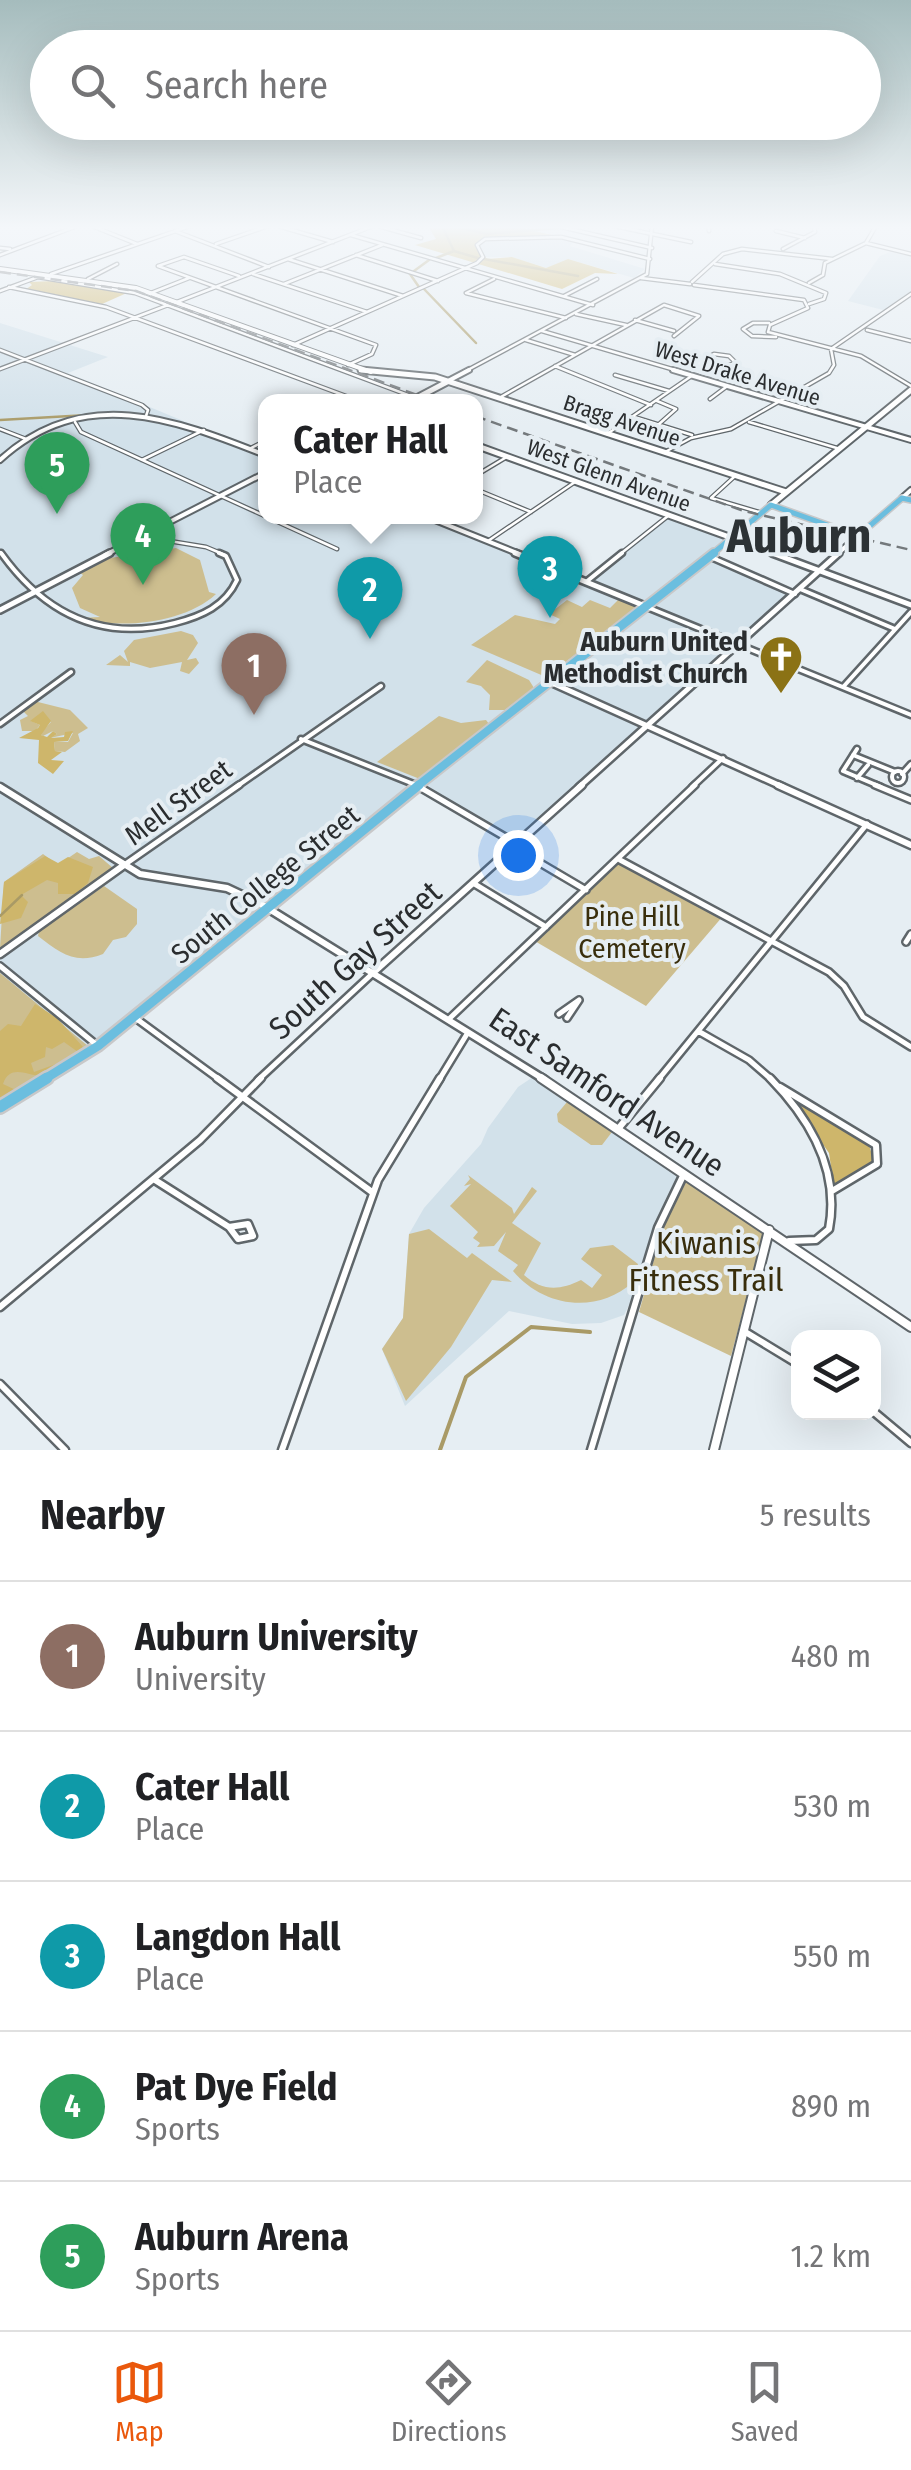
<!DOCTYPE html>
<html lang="en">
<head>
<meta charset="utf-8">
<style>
	:root { --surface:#fff; --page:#f2f2f2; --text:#202124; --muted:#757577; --line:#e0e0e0; --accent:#ea580c }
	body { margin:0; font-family:"Fira Sans Condensed",sans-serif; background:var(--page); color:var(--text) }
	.controls { position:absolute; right:30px; bottom:30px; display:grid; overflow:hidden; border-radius:20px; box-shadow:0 10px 40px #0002 }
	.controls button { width:90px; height:90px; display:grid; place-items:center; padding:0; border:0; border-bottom:2px solid var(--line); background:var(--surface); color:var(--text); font:50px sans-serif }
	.you { position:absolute; left:518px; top:855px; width:35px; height:35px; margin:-25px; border:8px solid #fff; border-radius:50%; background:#1a73e8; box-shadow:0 0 0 15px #1a73e833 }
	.badge { display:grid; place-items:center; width:65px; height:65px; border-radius:50%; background:var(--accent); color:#fff; font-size:32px; font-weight:700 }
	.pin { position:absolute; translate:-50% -82px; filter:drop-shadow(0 2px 5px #0008) }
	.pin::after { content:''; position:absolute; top:52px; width:35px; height:30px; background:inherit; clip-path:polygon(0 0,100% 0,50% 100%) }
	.popup { position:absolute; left:258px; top:394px; width:225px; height:130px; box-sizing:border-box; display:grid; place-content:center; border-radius:20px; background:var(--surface); filter:drop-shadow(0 2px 8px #0005); font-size:32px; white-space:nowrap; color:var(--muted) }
	.popup b { font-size:38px; color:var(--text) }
	.popup::after { content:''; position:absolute; left:50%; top:100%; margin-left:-20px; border:20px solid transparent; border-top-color:var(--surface) }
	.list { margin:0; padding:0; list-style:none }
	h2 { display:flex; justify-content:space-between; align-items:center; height:130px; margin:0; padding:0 40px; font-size:42px }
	h2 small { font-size:32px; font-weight:400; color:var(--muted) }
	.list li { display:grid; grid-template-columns:65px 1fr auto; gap:30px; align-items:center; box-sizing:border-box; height:150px; padding:0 40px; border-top:2px solid var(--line) }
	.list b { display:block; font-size:38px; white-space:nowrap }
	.list p { margin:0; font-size:32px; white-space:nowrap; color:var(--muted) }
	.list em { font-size:32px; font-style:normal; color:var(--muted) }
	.icon { flex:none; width:55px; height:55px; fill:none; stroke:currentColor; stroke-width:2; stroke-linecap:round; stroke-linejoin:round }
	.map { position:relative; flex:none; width:911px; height:1450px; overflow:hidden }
	.search { position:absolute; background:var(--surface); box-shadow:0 10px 40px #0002; left:30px; right:30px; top:30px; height:110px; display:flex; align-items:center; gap:25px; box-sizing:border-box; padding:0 35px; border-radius:55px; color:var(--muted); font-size:38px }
	.sheet { height:880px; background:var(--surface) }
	nav { display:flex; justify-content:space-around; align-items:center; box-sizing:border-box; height:140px; border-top:2px solid var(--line); background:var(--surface); font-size:28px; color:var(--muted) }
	nav a { display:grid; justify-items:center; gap:5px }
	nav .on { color:var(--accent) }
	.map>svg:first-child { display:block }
</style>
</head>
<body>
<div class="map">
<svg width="911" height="1450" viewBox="0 0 911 1450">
	<rect width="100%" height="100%" fill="#e6eef3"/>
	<!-- built -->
	<path fill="#d2e1ea" d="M561,238l13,3 -4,5 75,23 -11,9 -66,-19 -21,9 -35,-11h-27l-6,-10 3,-6 9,-2z
		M890,252l21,4v37l-24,18 -39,-10 32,-45z
		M0,323l108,34 -40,16 197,82v61l160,1 161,64 84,-66 62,23 -22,17 85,39 -278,250 -98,-58 -285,231 -134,90z
		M533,1077l148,99 -30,61 -13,51 -14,27 -23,8 -29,1 -63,-13 -104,95 -23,-57 21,-31 6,-84 15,-26 57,-64 7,-16 30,-41z"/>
	<!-- green -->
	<path fill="#cdbe8f" d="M176,548l24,12 9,32 7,2c-31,29 -95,36 -136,24l20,-1 -20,-9 -8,-20 11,-13 -4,-3 31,-14z
		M620,598l19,8 -93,71 -75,-32 44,-30 40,9 5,-5 -11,-5 18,-14 15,7 8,-7 20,8z
		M181,631l12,4 5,8 -11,17 9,-2 3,5 -10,11 -9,-3 2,-9 -32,6 -20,-6v4l-24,-1 14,-10 8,7 -4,-11 10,-11z
		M487,660l42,20 5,8 -29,22h-16l1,-15 -9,-9 -15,-4z
		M34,701l36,9 18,18 -10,6 2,7 -15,11 -10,-1 -1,-9h14l5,-9 -23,5 7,-4 -4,-3 -10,5 -3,-2 11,-12 -6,-5 -14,4 9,4 -5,6h-13l-2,-11 8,-4 -6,-6z
		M439,716l22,7 25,-3 3,4 -69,55 -43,-17z
		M77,852l12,7 10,-3 14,12 -113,80 4,-66 39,-28 15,11z
		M620,860l103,56 -77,90 -113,-66z
		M104,886l33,23v15l-11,13 -13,3 -10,14c-28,11 -43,-1 -65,-18l1,-5z
		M0,973l88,73 -88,56z
		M567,1102l45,30 -10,13h-11l-33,-23 -1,-8z
		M468,1175l44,33 2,6 18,-27 5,4 -25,32 29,20 -17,32c18,16 35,16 57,5l11,8 10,-13 -21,-16 9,-11 23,-3 25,19 -5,18c-36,33 -90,25 -120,-11l5,-6 -20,-14 8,-19 -12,14 -17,1 3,-4 -7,-5 5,-6 -28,-26 21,-22 -7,2 6,-7z
		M686,1180l78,52 -33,124 -92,-44 24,-84z
		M429,1229l38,29 5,-5 40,29 -20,-2 -41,67 -45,54 -24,-52 21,-31 6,-84z"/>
	<!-- forest -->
	<path fill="#ceb66b" d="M428,226h84l40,9 -67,4 -8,9 10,11 25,-2 34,11 22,-9 50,15 -23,-1 -33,16 -147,-44 21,-6z
		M54,281l75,11 -27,12 -77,-14 7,-5 -3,-3z
		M43,711l8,10 -10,14 6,2 6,-6 4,3 -6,4 13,-1 1,-5 8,-1 -5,10 -14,1 1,9 7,1 -11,8 13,1 -11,13 -15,-11 1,-23 -20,-2 19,-10 2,-3 -10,-4z
		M45,856l13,7 10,-6 25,10 -5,16 -13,11h-17v-11l-11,-3 -26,15 7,7 -7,16 -21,6 4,-42z
		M35,1004l22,14 26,29 -5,5 -14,-10 -12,7 -6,-2 -1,10 -14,6 3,9 22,-8 -16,12c-14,-1 -30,-12 -37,8l15,7 -18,12v-72l8,-7 13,2z
		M790,1097l78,45 6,19 -40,26 -5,-34z"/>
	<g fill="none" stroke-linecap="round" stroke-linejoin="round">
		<!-- stream-far1 -->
		<path stroke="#a99a66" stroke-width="2.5" d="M452,226l35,8 72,-6
			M454,251l24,7
			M436,258l18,-7 -12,-25
			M484,259l94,17
			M414,271l15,-11
			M410,274l9,13
			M424,289l52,54
			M0,420l88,-5
			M0,916l22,-21"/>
		<!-- stream -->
		<path stroke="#a99a66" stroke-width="4" d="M440,1450l26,-73 65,-50 59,5"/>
		<!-- minor-far3 casing -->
		<g stroke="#5f666a" stroke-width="5">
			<path id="minor-far3" d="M92,226l45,18
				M278,226l55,16
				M378,226l43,12
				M557,226l95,22
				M614,226l77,16
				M709,226v5
				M876,226l-10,17 45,11
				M175,231l94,36
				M776,231l29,7
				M351,235l242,70
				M216,244l52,-18
				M0,248l10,1
				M783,249l32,-17 -1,-6
				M0,255l77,-29
				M356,255l82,26
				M288,259l115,37
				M715,264l65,10 46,19 -2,6 -15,5
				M158,266l218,79 -4,9 -24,11
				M158,266l26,-9 55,19
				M51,274l139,-48
				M253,274l114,38
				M38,277l97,16 281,105
				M641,278l49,6
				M88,279l29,-15
				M494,279l-28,14 100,25
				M692,282l31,-28 19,-5 90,10
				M809,283l14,-8 2,-12 41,-20
				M284,284l98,-39
				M694,285l110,15 4,8 -38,17 -2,7 93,24 50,30
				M9,287l97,20 256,95
				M0,291l38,-14
				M151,293l38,-15
				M564,296l33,-17
				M177,302l196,-76
				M576,314l50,11
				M635,320l39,11
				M769,323h-16l-10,6 9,7 24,1
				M867,330l44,11
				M526,340l49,15
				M293,345l184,-82 6,-6 -6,-12 8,-6 76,-2 89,22
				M0,350l142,55 6,5 -2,6
				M714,354l15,2 7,7 -15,4 -14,-4 -2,-4z
				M555,366l96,39
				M0,369l168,-64
				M615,375l54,16
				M499,398l165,-93 35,11 -25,20
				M710,399l16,-12
				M657,401l19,8 -18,16
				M634,417l58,18
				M75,422l6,10 256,117
				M749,422l91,27
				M0,429l26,10
				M607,434l86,-59
				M251,448l14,-7
				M665,452l26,-14 40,-9 98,-56 5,-8 -3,-16 80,-55
				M142,460l62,-30
				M475,476l30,-18
				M734,477l-23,21 51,15
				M475,489l56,23
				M145,537l61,10 19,8
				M488,541l87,-59
				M0,552l3,3
				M619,555l49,-39"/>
		</g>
		<!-- minor-far2 casing -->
		<g stroke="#5f666a" stroke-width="9">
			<path id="minor-far2" d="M1,553c43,60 100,89 174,70 27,-7 50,-17 62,-43l-11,-24 -7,-3
				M713,558l82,36
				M586,582l36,-29
				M800,589l95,40
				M647,607l264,108
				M844,686l67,-74
				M0,724l71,-52
				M301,739l120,48
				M857,749l-14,22 38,16
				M853,755l42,17
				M892 777a6 6 0 1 1 12 0a6 6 0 1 1-12 0Z
				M902,774l9,-10
				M857,778l11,-13
				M236,787l145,-101
				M692,787l31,-29"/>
		</g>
		<!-- minor-far1 casing -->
		<g stroke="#5f666a" stroke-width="10">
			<path id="minor-far1" d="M416,785l101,59
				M875,785l36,15
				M513,847l73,43
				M620,860l209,112 15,14 19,31 48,30
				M127,863l112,-78
				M473,883l73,44
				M906,942l5,-8
				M0,966l98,80
				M559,1014l20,-14 -12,18
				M134,1017l86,63
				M450,1018l245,-233
				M698,1031l51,29 23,20
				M258,1080l115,-107
				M439,1080l28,-46
				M658,1080l209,-256"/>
		</g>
		<!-- minor casing -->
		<g stroke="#5f666a" stroke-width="11">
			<path id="minor" d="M217,1078l155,114
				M770,1078c40,41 70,93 59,151l-13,11 -27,1
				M780,1087l96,58 1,19 -45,27
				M618,1129l42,-51
				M155,1180l74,47
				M248,1224l5,12 -15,3 -9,-12z
				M0,1307l200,-167 61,-62
				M747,1333l51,31
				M0,1384l65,66
				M874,1412l37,31
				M282,1450l96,-270 62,-102
				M591,1450l67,-222 25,-52"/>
		</g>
		<!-- tertiary-far4 casing -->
		<g stroke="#5f666a" stroke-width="5">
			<path id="tertiary-far4" d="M542,331l140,41
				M464,372l183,-98 5,-48"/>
		</g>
		<!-- tertiary-far3 casing -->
		<g stroke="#5f666a" stroke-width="8">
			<path id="tertiary-far3" d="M673,370l238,70
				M448,381l21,-11
				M0,460c83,-76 174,-41 265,-5
				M902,498l9,-8
				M425,516l97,39
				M732,538l47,17
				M105,555l160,-82
				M836,555l22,-19"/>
		</g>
		<!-- tertiary-far2 casing -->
		<g stroke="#5f666a" stroke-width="10">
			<path id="tertiary-far2" d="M515,553l130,53
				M772,553l139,52
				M0,610l110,-57
				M550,682l233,105
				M579,787l260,-234"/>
		</g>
		<!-- tertiary-far1 casing -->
		<g stroke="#5f666a" stroke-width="11">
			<path id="tertiary-far1" d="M778,785l133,60
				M0,787l140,87 87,14 34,16 284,176
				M0,954l124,-89
				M374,972l208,-187"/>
		</g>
		<!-- tertiary casing -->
		<g stroke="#5f666a" stroke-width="12">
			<path id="tertiary" d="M541,1078l370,249
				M714,1450l55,-220"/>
		</g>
		<!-- secondary-far1 casing -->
		<g stroke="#5f666a" stroke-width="6">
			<path id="secondary-far1" d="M0,269l136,19 235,84"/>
		</g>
		<!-- secondary casing -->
		<g stroke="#5f666a" stroke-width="9">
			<path id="secondary" d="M361,370l74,7 351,115
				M409,402l38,-20
				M475,445l257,93
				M771,505l140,-115"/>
		</g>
		<!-- primary-far3 casing -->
		<g stroke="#c8c8c9" stroke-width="8">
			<path id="primary-far3" d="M711,555l60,-50 87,31 44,-38 9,2"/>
		</g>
		<!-- primary-far2 casing -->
		<g stroke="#c8c8c9" stroke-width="12">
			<path id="primary-far2" d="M550,682l164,-129
				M416,787l230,-181"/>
		</g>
		<!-- primary-far1 casing -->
		<g stroke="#c8c8c9" stroke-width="14">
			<path id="primary-far1" d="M43,1080l55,-34 321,-261"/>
		</g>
		<!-- primary casing -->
		<g stroke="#c8c8c9" stroke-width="16">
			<path id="primary" d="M0,1107l47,-29"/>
		</g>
		<!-- minor-far3 -->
		<use href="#minor-far3" stroke="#fff" stroke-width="2.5"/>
		<!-- minor-far2 -->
		<use href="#minor-far2" stroke="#fff" stroke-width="4"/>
		<!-- minor-far1 -->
		<use href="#minor-far1" stroke="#fff" stroke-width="5"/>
		<!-- minor -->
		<use href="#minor" stroke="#fff" stroke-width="6"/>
		<!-- tertiary-far4 -->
		<use href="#tertiary-far4" stroke="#fff" stroke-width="2.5"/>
		<!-- tertiary-far3 -->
		<use href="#tertiary-far3" stroke="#fff" stroke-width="4"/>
		<!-- tertiary-far2 -->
		<use href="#tertiary-far2" stroke="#fff" stroke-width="5"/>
		<!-- tertiary-far1 -->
		<use href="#tertiary-far1" stroke="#fff" stroke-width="6"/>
		<!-- tertiary -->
		<use href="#tertiary" stroke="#fff" stroke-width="8"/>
		<!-- secondary-far1 -->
		<use href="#secondary-far1" stroke="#fff" stroke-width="4"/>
		<!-- secondary -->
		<use href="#secondary" stroke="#fff" stroke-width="5"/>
		<!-- primary-far3 -->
		<use href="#primary-far3" stroke="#6bbedf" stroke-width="5"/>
		<!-- primary-far2 -->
		<use href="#primary-far2" stroke="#6bbedf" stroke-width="8"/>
		<!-- primary-far1 -->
		<use href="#primary-far1" stroke="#6bbedf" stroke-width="9"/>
		<!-- primary -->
		<use href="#primary" stroke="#6bbedf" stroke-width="11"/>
		<!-- rail -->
		<path stroke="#74797c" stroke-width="2.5" stroke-dasharray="11 6" stroke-linecap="butt" d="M0,272l136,19 300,111
			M475,416l269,95 167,39"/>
	</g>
	<!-- sky -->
	<linearGradient id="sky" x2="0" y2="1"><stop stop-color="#a5bcbd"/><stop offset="0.53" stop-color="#f4f7fa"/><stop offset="1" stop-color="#f4f7fa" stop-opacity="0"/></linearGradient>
	<rect width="911" height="429" fill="url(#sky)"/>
	<!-- icons -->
	<defs>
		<g id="church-pin" transform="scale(2.25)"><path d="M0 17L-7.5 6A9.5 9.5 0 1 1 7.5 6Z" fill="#8b7215" stroke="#e6eef3"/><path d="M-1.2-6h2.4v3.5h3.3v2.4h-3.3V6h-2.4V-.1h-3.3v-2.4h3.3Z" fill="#fff"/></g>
	</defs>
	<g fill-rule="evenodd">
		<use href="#church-pin" x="781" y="657"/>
	</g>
	<g text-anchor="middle" stroke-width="8" stroke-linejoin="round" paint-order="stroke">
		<!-- far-street labels -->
		<g font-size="22" fill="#2a2d2f" stroke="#e6eef3">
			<text transform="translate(738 373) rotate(17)" y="8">West Drake Avenue</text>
			<text transform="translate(622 420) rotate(18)" y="8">Bragg Avenue</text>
			<text transform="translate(609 475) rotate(20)" y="8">West Glenn Avenue</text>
		</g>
		<!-- poi labels -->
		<g font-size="28" font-weight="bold" fill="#2a2d2f" stroke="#e6eef3" text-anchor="end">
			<text x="748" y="651">Auburn United<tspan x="748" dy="32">Methodist Church</tspan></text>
		</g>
		<!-- street labels -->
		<g font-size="28" fill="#2a2d2f" stroke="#e6eef3">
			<text transform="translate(178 802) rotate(-36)" y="10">Mell Street</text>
			<text transform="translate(265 884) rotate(-39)" y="10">South College Street</text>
		</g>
		<!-- park labels -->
		<g font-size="28" fill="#392e0c" stroke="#e6eef3">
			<text x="632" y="926">Pine Hill<tspan x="632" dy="32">Cemetery</tspan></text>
		</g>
		<!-- near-street labels -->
		<g font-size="32" fill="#2a2d2f" stroke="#e6eef3">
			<text transform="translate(355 960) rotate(-42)" y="11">South Gay Street</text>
			<text transform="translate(607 1092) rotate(34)" y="11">East Samford Avenue</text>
		</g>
		<!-- near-park labels -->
		<g font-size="32" fill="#392e0c" stroke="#e6eef3">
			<text x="706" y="1254">Kiwanis<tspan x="706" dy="37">Fitness Trail</tspan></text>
		</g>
		<!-- town labels -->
		<g font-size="48" font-weight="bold" fill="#2c3235" stroke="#e6eef3">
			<text x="799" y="552">Auburn</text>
		</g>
	</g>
</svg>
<div class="controls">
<button><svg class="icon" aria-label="layers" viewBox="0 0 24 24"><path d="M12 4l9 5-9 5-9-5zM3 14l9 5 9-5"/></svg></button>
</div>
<div class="you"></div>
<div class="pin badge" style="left:254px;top:715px;background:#8d6e63">1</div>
<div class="pin badge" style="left:370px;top:639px;background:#0f9aa8">2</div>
<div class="popup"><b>Cater Hall</b>Place</div>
<div class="pin badge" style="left:550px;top:618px;background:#0f9aa8">3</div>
<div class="pin badge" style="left:143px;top:585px;background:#2e9e5b">4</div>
<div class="pin badge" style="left:57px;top:514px;background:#2e9e5b">5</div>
<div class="search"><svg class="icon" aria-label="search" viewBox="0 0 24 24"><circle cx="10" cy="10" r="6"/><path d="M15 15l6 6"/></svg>Search here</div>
</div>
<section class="sheet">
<h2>Nearby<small>5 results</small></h2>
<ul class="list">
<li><span class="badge" style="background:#8d6e63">1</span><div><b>Auburn University</b><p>University</p></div><em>480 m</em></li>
<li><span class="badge" style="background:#0f9aa8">2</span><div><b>Cater Hall</b><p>Place</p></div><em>530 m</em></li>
<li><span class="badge" style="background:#0f9aa8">3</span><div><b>Langdon Hall</b><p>Place</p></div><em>550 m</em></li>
<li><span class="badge" style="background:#2e9e5b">4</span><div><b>Pat Dye Field</b><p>Sports</p></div><em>890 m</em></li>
<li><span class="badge" style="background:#2e9e5b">5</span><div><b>Auburn Arena</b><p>Sports</p></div><em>1.2 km</em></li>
</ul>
</section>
<nav>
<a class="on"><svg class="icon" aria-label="map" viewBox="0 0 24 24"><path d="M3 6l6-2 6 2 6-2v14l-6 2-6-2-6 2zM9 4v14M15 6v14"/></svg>Map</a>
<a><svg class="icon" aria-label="directions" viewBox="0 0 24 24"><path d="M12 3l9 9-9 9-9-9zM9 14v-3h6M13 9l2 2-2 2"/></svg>Directions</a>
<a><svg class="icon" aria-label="saved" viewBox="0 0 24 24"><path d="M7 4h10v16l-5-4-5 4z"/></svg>Saved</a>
</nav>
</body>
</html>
